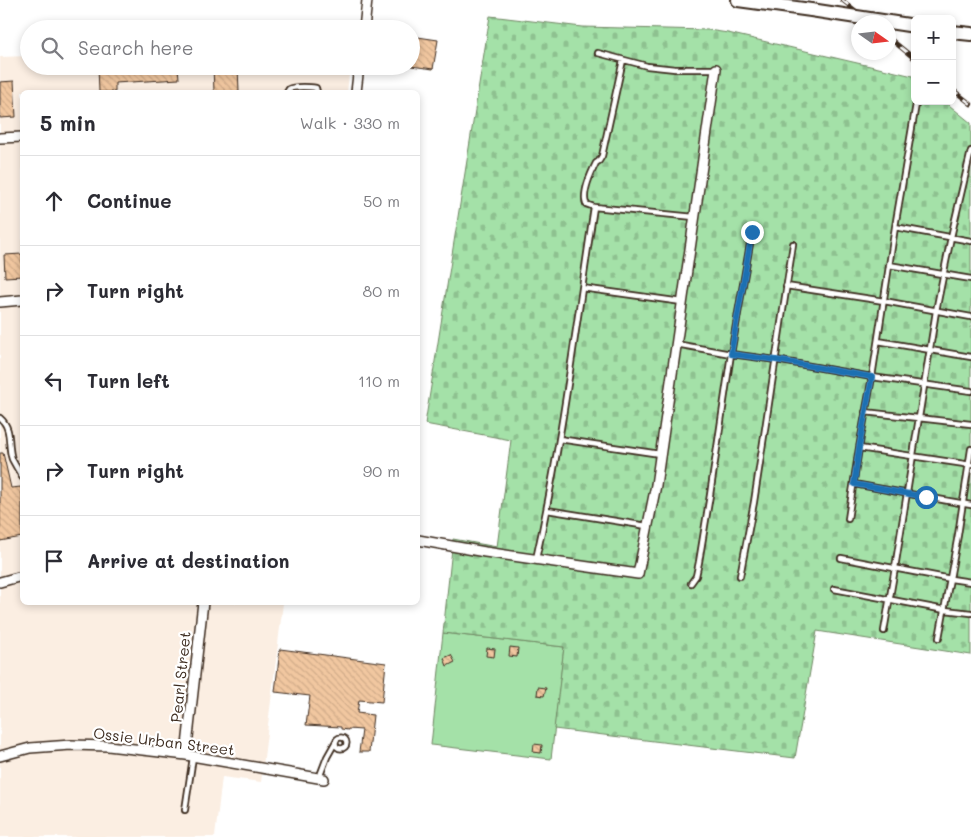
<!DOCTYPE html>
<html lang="en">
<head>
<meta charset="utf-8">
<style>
	:root { --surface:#fff; --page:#f7f7f7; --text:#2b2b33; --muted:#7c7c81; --line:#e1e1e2 }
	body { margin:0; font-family:Mali,sans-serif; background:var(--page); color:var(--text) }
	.controls { position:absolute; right:15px; top:15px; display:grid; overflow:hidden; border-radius:8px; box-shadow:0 2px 8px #0003 }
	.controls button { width:45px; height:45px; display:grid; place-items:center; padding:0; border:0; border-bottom:1px solid var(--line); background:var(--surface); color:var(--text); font:25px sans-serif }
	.compass { position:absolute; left:851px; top:15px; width:45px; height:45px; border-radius:50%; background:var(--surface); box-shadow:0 2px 8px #0003; rotate:104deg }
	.stop { position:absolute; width:15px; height:15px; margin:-11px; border:4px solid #1f6fb2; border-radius:50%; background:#fff }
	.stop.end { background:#1f6fb2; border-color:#fff; box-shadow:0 1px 5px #0008 }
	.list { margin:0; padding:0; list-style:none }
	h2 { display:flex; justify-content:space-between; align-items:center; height:65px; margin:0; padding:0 20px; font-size:21px }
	h2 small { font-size:16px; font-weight:400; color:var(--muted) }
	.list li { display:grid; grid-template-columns:32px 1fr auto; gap:15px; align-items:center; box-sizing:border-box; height:90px; padding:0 20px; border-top:1px solid var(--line) }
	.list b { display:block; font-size:19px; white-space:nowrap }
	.list em { font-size:16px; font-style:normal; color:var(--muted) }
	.icon { flex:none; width:28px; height:28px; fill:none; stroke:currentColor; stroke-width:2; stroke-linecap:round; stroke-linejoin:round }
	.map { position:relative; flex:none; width:971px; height:837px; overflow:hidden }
	.search { position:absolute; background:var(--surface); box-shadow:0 2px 8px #0003; left:20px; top:20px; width:400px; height:55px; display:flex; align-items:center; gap:12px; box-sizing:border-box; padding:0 18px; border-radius:28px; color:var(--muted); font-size:19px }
	.panel { position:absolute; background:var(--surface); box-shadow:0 2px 8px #0003; left:20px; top:90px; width:400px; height:515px; border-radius:8px }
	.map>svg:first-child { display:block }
</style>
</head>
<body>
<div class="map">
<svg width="971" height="837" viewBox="0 0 971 837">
	<defs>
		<pattern id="cemetery-stones" width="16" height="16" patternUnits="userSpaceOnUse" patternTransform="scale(1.25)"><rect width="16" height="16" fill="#a4e1a8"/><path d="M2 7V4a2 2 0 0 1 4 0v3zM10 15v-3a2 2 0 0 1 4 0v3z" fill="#8ec190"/></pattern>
		<pattern id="building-back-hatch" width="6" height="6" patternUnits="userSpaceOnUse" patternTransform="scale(1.25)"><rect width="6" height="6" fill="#f1c7a0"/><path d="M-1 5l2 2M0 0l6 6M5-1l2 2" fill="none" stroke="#d0ab89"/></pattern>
	</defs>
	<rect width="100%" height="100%" fill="#fff"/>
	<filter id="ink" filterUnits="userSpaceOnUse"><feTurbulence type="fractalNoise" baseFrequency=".02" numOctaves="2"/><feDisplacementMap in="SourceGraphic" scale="10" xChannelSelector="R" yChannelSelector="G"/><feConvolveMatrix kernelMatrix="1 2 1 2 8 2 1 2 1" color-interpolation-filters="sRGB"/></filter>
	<g filter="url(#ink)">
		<!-- built -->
		<path fill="#fbeee2" d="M29,56v10h321l-3,26h-325v510l261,1 -22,179 -39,-5 -7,60h-215v-780z"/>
		<!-- green -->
		<path fill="#a4e1a8" stroke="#708663" d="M443,633l121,14 -13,112 -120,-14z"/>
		<!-- cemetery -->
		<path fill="url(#cemetery-stones)" stroke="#708663" d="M490,16l92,11 126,3 20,3 185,43 2,1v24h29l27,22v532l-154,-24 -22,127 -241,-29 10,-82 -121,-14 10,-94 44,8 14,-107 -86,-16z"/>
		<!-- building -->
		<path fill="url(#building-back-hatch)" stroke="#3b2a1e" d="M411,36l27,4 -5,29 -22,-3z
			M98,66h80l1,13 -64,4v9h-16z
			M213,66h25l1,26h-25z
			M14,81l2,36 -16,1v-36z
			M22,254v22l-17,1 -1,-22z
			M0,453h3l8,35 10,-1 1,7v43l-22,4z
			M510,647l8,1 -1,9 -8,-1z
			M487,648l8,1 -1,8 -8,-1z
			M280,649l106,14 -4,39 -23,-2 -2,13 16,2 -4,37h-10l3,-22 -14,-1v1l-7,-1v-2l-35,-2 4,-29 -35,-4z
			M451,655l4,7 -8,4 -3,-8z
			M538,687l8,1 -2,8 -7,-1z
			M534,744l8,1 -1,8 -8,-1z"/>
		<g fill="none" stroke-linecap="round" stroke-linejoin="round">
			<!-- lane casing -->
			<g stroke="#3b2a1e" stroke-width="8">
				<path id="lane" d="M598,53l49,13 28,3h41
					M287,92c1,-1 1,-2 2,-3 5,-3 22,-2 27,-1l1,4
					M594,207l100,10
					M895,227l76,14
					M889,265l82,14
					M786,286l98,15 87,16
					M582,288l100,14
					M878,341l93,16
					M676,344l55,10 45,6 96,17 99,14
					M865,412l106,12
					M0,418c13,11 7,27 12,41 3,6 7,12 10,18
					M559,439l101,15
					M859,448l112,17
					M854,484l117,21
					M547,510l100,16
					M848,519l11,-71 13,-71 23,-150 21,-123
					M841,558l110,21 20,3
					M536,559c26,-116 40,-234 58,-352l-8,-3c-4,-11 5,-31 10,-41l3,-2 3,-5 21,-96
					M740,576l14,-74 39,-258
					M691,583l5,-7 3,-14 11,-67 21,-141 21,-122
					M834,589l111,21 26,3
					M884,631l11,-63 41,-257 15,-74 20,-86
					M939,638l19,-103 13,-86
					M335.5 743a5.5 5.5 0 1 1 11 0a5.5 5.5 0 1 1-11 0Z
					M319,778l8,-21 9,-16
					M185,810l8,-53"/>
			</g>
			<!-- street casing -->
			<g stroke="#3b2a1e" stroke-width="12">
				<path id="street" d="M364,29l3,-29
					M356,92l3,-26
					M0,138l22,-1
					M0,302l22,-2
					M418,540l67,12 153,22 18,-89 60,-416
					M0,582l22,-6
					M186,755l17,-153
					M0,756l30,-8 41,-3 37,1 78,9 138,24"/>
			</g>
			<!-- secondary casing -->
			<g stroke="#3b2a1e" stroke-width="16">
				<path id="secondary" d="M738,0l73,10
					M952,32l19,2"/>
			</g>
			<!-- lane -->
			<use href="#lane" stroke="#fff" stroke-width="4.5"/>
			<!-- street -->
			<use href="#street" stroke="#fff" stroke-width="9"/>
			<!-- secondary -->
			<use href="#secondary" stroke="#fff" stroke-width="12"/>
			<!-- rail casing -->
			<g stroke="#3b2a1e" stroke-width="4.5">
				<path id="rail" d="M842,0l28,22
					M888,37l27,22
					M952,89l19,15"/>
			</g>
			<!-- rail -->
			<use href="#rail" stroke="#fff" stroke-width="2.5" stroke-dasharray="8" stroke-linecap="butt"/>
			<!-- secondary-bridge casing -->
			<g stroke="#3b2a1e" stroke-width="16" stroke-linecap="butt">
				<path id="secondary-bridge" d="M811,10l104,16"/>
			</g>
			<!-- secondary-bridge -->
			<use href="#secondary-bridge" stroke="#fff" stroke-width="12"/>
		</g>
	</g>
	<g fill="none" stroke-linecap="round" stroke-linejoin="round" filter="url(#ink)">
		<!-- route -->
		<path stroke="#1f6fb2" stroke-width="6" d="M752,232l-21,122 45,6 96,17 -13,71 -5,36 72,13"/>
	</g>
	<g text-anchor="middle" stroke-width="4.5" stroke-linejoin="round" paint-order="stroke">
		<!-- street labels -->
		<g font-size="15" fill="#3b2a1e" stroke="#fff">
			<text transform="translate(181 677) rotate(-84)" y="5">Pearl Street</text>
			<text transform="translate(164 742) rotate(7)" y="5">Ossie Urban Street</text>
		</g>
	</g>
</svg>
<div class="controls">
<button>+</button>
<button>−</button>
</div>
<svg class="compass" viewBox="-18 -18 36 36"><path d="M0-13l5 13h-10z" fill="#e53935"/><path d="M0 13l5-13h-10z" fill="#7c7c81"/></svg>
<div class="stop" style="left:926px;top:497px"></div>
<div class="stop end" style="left:752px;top:232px"></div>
<div class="search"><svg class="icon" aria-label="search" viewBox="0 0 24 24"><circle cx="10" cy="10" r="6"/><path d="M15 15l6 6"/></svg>Search here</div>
<section class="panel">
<h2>5 min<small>Walk · 330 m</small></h2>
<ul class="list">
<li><svg class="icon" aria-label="ahead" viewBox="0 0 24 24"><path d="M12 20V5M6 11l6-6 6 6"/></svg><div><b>Continue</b></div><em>50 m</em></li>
<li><svg class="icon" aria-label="right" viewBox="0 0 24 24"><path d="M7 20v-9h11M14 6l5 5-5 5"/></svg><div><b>Turn right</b></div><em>80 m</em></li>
<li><svg class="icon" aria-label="left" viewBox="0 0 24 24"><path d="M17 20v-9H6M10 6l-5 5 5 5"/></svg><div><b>Turn left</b></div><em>110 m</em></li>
<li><svg class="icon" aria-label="right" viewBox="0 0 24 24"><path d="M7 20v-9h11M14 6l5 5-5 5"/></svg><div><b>Turn right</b></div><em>90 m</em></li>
<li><svg class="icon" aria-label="arrive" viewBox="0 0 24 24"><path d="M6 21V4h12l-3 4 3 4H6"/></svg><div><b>Arrive at destination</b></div></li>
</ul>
</section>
</div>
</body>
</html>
